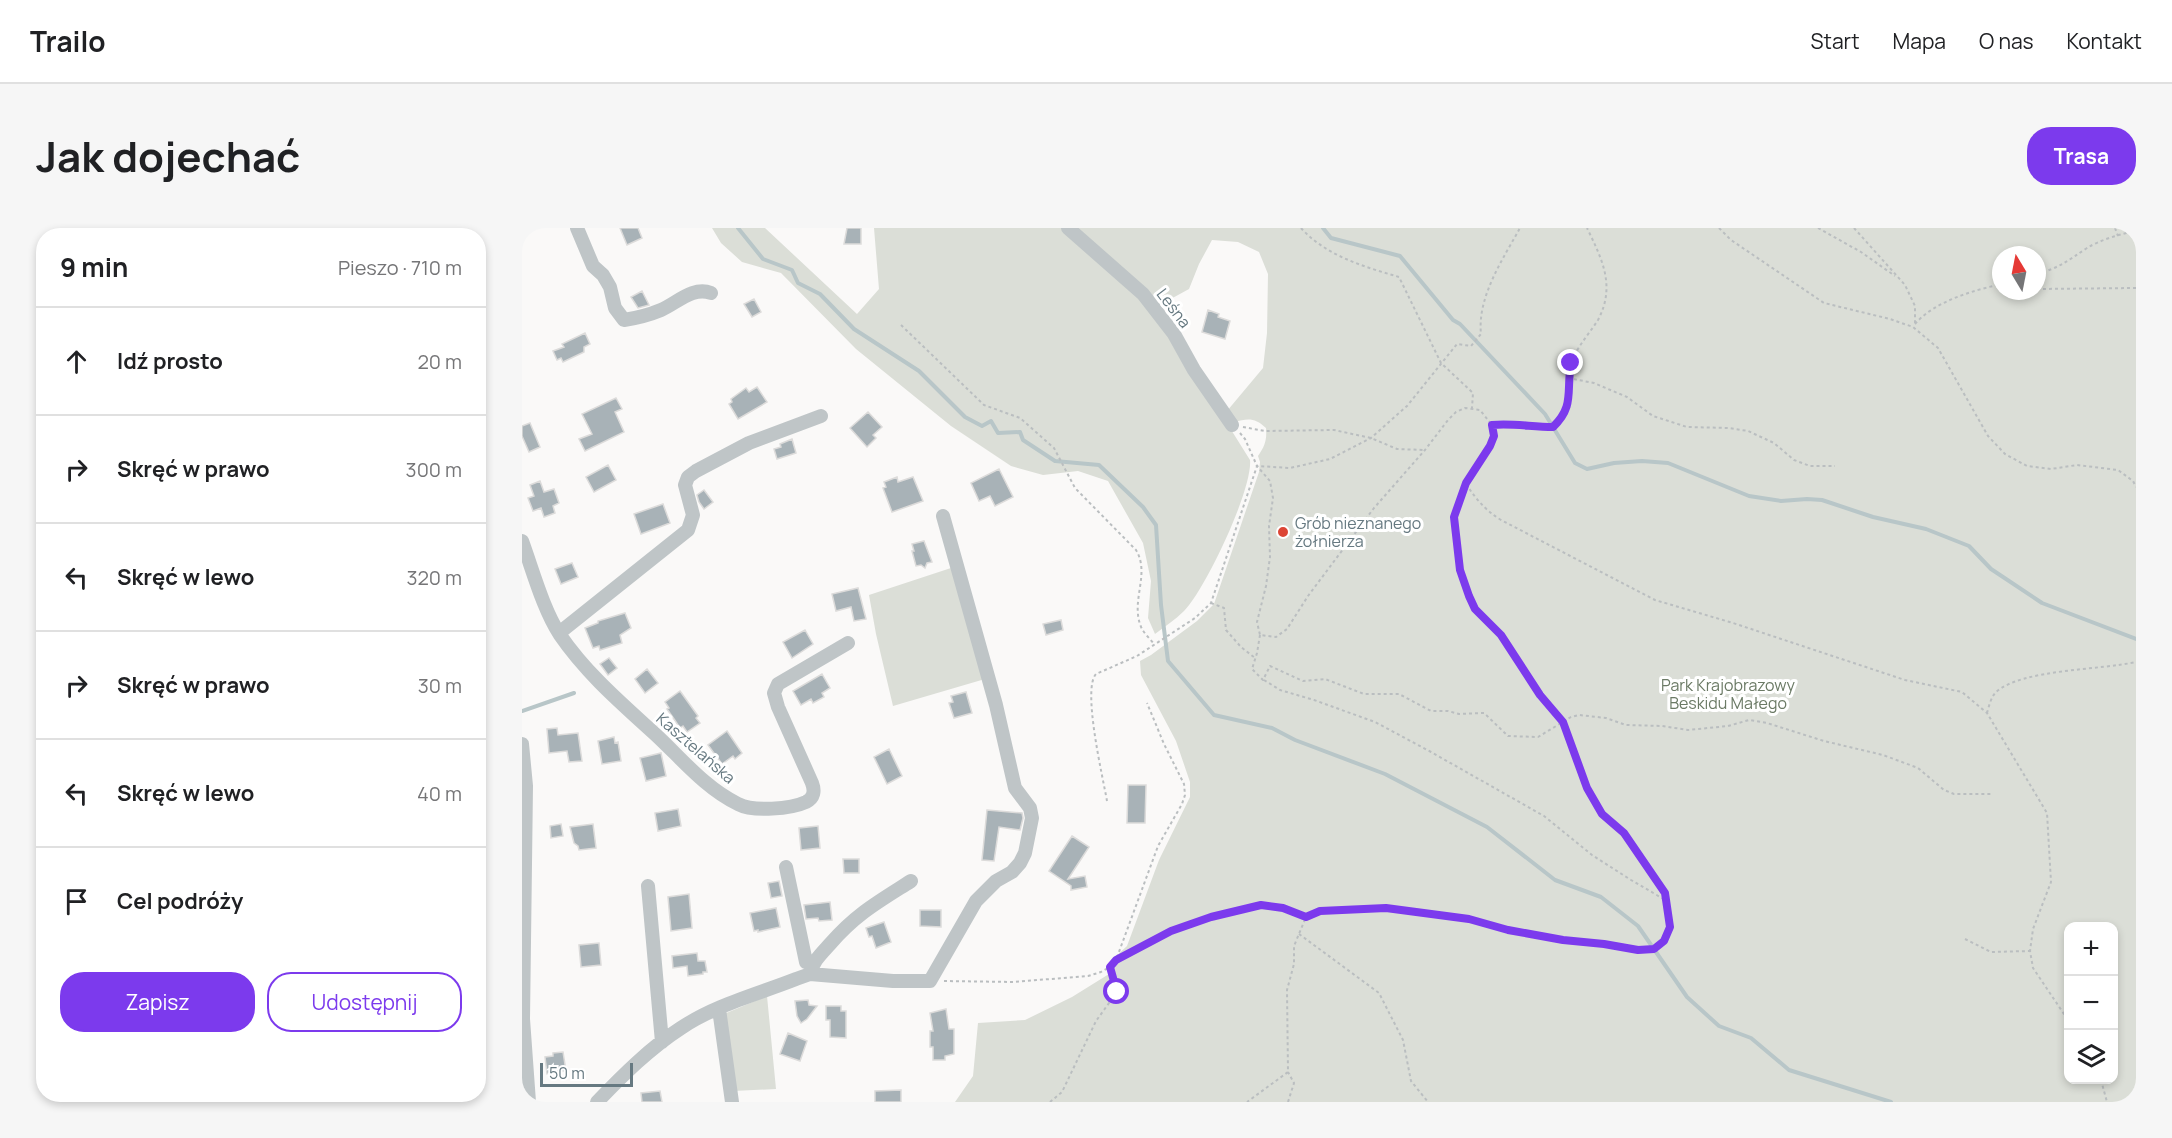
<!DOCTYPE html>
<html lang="pl">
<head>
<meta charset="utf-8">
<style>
	:root { --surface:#fff; --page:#f6f6f6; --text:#202124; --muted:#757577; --line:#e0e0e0; --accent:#7c3aed }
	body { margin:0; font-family:Manrope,sans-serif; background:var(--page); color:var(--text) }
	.controls { position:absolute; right:18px; bottom:18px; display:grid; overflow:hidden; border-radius:12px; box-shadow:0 3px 9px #0003 }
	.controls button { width:54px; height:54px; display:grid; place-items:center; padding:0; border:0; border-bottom:2px solid var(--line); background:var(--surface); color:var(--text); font:30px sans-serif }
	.compass { position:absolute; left:1470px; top:18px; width:54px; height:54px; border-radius:50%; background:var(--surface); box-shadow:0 3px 9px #0003; rotate:350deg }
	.scale { position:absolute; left:18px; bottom:15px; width:93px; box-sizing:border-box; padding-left:6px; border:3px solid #667981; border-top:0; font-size:16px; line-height:21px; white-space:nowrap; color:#667981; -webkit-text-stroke:4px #fff; paint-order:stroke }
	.stop { position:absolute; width:18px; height:18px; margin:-14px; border:4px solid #7c3aed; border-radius:50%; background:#fff }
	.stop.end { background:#7c3aed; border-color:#fff; box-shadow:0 2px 6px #0008 }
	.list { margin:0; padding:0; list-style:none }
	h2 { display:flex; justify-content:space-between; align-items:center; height:78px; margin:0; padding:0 24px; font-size:26px }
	h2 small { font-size:20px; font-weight:400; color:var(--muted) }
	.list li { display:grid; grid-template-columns:39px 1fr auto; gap:18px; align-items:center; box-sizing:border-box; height:108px; padding:0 24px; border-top:2px solid var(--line) }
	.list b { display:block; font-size:22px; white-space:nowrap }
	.list em { font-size:20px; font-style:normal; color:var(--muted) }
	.actions { display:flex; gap:12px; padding:18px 24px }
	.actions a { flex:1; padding:14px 0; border:2px solid var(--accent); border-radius:24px; text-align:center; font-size:21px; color:var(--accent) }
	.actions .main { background:var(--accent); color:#fff }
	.icon { flex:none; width:33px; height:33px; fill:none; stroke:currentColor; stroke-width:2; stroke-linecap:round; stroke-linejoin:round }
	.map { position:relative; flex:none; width:1614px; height:874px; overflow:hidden; border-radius:24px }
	header { display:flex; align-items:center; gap:36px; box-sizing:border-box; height:84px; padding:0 30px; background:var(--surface); border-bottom:2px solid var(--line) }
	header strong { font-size:28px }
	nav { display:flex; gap:33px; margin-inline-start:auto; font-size:21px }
	.intro { display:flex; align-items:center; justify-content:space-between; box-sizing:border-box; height:144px; padding:0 36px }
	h1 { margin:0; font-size:42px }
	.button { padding:15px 27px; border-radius:24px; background:var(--accent); color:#fff; font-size:21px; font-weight:700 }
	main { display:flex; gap:36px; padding:0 36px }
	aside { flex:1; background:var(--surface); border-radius:24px; box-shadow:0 3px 9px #0003 }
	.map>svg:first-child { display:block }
</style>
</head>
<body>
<header>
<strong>Trailo</strong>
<nav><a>Start</a><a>Mapa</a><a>O nas</a><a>Kontakt</a></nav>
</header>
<div class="intro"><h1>Jak dojechać</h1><a class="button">Trasa</a></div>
<main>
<aside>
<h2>9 min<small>Pieszo · 710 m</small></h2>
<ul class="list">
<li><svg class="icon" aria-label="ahead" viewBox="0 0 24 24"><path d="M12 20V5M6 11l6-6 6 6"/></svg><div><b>Idź prosto</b></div><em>20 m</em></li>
<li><svg class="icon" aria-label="right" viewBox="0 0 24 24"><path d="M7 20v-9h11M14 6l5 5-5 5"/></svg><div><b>Skręć w prawo</b></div><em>300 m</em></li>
<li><svg class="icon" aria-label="left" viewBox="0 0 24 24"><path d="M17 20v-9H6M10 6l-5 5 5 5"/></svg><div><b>Skręć w lewo</b></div><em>320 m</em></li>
<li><svg class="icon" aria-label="right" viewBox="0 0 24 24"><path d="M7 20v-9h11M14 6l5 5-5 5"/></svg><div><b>Skręć w prawo</b></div><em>30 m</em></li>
<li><svg class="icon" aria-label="left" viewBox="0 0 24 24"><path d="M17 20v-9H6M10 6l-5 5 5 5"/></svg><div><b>Skręć w lewo</b></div><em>40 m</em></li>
<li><svg class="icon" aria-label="arrive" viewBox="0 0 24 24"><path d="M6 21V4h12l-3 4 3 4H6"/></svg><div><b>Cel podróży</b></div></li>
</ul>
<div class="actions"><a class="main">Zapisz</a><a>Udostępnij</a></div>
</aside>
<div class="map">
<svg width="1614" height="874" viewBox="0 0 1614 874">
	<rect width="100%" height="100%" fill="#faf9f8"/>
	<!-- green -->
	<path fill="#dbded7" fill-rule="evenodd" d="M190,0h53l92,86 22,-25 -5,-61h188l78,69 33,40 77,123c3,29 -45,130 -66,151 -9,9 -20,16 -29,23l-7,-16 3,-37 -8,-38 -35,-62 -30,-10 -35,4 -32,-9 -60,-40 -95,-77 -75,-76 -39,-11 -21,-19z
		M554,0h1060v874h-1181l18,-26 5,-53 47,-3 47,-23 37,-23 4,-15 14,-13 32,-86 31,-63v-15l-14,-41 -35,-66 -1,-14 11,-6 46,-34 17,-17 45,-132 1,-10 -2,-6c7,-10 9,-16 8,-28 -11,-10 -17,-10 -32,-6l-7,-11 36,-43 4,-35 1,-59 -9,-22 -21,-10 -26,-2 -13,24 -10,25 -31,17zM1479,27h36v36h-36zM1546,698h46v154h-46z
		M432,339l31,112 -92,27 -17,-72 -7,-39z
		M245,768l9,93 -43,2 -9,-77z"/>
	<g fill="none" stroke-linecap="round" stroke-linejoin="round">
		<!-- stream -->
		<path stroke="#b8c6c8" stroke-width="4" d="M216,0l25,31 29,11 6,13 22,11 34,35 65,42 46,46 17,9 9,-5 7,12 22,-1 3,8 32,21 44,4 44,42 13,18 5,80 7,56 46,54 58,13 23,12 90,34 102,53 68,53 46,17 37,29 49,71 32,29 32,12 38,32 102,32
			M801,0l8,10 69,18 53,64 7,4 85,90 30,49 12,6 27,-6 28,-2 26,2 81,33 32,5 26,-2 15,1 51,17 53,12 43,17 22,23 51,34 94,36
			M0,483l52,-18"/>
	</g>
	<!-- building -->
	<path fill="#a8b2b7" stroke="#dcdbda" stroke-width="1.5" d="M98,0h18l4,10 -15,7z
		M325,0h14v16h-17z
		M120,63l7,14 -11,3 -7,-11z
		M232,71l7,13 -9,5 -8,-13z
		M686,82l11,4 -1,3 12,4 -5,18 -23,-7z
		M63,105l5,11 -6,3v5l-21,10 -2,-4 -4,2 -4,-9 11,-4 -2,-3z
		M235,159l10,15 -29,17 -9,-15 3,-2 -1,-3 15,-11 3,4z
		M94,170l6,11 -7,3 9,20 -39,19 -6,-12 13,-5 -10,-20z
		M346,184l14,15 -9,8 3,3 -9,9 -17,-19z
		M8,195l10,24 -11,5 -7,-16v-10z
		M270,211l4,14 -19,6 -3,-10 7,-2 -1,-3z
		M86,237l8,15 -22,12 -8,-15z
		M477,241l14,28 -18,9 -5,-10 -11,5 -8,-18z
		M375,249l1,5 15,-5 10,24 -31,11 -9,-24 3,-1 -2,-5z
		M18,253l4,11 10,-3 5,14 -6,3 2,7 -11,4 -3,-9 -8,3 -5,-13 6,-2 -4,-11z
		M182,262l9,12 -9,7 -5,-7 -2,-7z
		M141,276l7,19 -29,11 -7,-20z
		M402,313l8,21 -5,1 -2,5 -4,-3 -5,1 -4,-15h2l-2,-7z
		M50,335l6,14 -17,7 -6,-15z
		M336,360l8,31 -12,2 -3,-14 -15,4 -4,-17z
		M103,385l6,15 -11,7 2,8 -22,7 -1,-4 -6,2 -8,-20 13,-5v-2z
		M539,392l2,10 -17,5 -3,-11z
		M283,402l8,14 -21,14 -9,-16z
		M87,430l8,10 -9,7 -8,-11z
		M125,441l11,14 -13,10 -10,-14z
		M300,446l8,14 -8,5 2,4 -11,6 -2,-4 -10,6 -8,-14z
		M158,463l18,25 -2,2 4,5 -13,9 -4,-6 -3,2 -6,-9 -7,-10 2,-1 -4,-6z
		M444,464l6,21 -18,5 -5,-15 4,-1 -2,-6z
		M35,500l1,7 20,-2 4,28 -13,1 -2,-11 -18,2 -2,-24z
		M205,503l15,22 -7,6 -2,-3 -11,8 -14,-19z
		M92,509l1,6 3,-1 3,19 -19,3 -4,-23z
		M367,521l13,27 -15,8 -13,-27z
		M139,525l5,23 -20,5 -6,-23z
		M606,557h18l-1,38h-18z
		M156,581l3,17 -23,5 -3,-18z
		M465,582l35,3 1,5 -3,12 -21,-3 -5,34 -12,-1z
		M39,596l2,12 -12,2 -1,-12z
		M71,596l3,24 -17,2 -1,-4 -4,-3 -4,-16z
		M296,598l2,22 -19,2 -2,-22z
		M550,608l17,11 -21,32 17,-3 2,11 -16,3v-4l-22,-15z
		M321,631h16v14h-15z
		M257,653l3,15 -11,2 -3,-15z
		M167,666l3,34 -21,3 -3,-34z
		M308,674l2,18 -13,1 -1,-3 -12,1 -2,-14z
		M254,680l4,19 -22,5v-2l-4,1 -4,-18z
		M398,682h21v17l-21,-1z
		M362,694l7,20 -15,6 -4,-12 -3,1 -3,-9z
		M77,715l2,22 -20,2 -2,-22z
		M175,725l1,8h7l2,11h-4v2l-15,2 -1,-10 -14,2 -1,-12z
		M286,772l1,5 8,1 -10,13 -6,4 -4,-7 -2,-15z
		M304,778h15v5h5v27l-16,-1v-17h-4z
		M424,781l3,20h5v25l-9,2v4h-12v-13h-3v-16h3l-3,-18z
		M266,805l19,8 -7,20 -20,-7z
		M41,824l3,19 -19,3 -2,-17 8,-1v-3z
		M379,862v12h-26v-11z
		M138,863l2,11h-20l-1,-9z"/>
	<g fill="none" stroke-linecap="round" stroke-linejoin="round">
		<!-- path -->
		<path stroke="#babec0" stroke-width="2" stroke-dasharray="3 3" stroke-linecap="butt" d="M779,0c25,28 64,39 98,49l42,86 32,30 -1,15
			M1197,0l12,12 93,63 66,16 23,8 25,21 50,88 17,18 22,12 24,3 26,-4 41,5 15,11 3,6
			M1296,0l43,24 34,24
			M1332,0l51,57 10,21v17
			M1593,0l3,8
			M1515,46c22,-6 32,-14 50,-26 13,-8 33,-14 49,-17
			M1515,61l99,-1
			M1393,96c20,-23 57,-33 86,-40
			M379,97l83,80 36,13 34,30 21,40 61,62c15,25 -7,52 6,79 3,5 8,10 12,15
			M1046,150l26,5 33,14 26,19 34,11 42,1 19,3 26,12 20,17 16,6h25
			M970,197c21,-1 40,2 61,2 26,-25 8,-36 18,-64 6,-16 18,-29 27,-43 18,-34 4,-61 -11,-92
			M721,199l22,4 69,-1 37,8 26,11 28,1
			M718,205l5,6 12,27 13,15 3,17 -4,28 1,31 -4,29 -9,36 3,13 16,2 11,-8 21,-33 66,-88 51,-58 23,-30 8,-8 9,-4 15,2 12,15 2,11 -28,48 -12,33 6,53 9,26 6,13 26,26 39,60 23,27 24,66 15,26 22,19 41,60 5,34 -6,14 -10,8 -16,1 -35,-6 -40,-4 -55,-10 -39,-11 -83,-12 -66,4 -14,6 -12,29v18l-7,26 1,82 -41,30
			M944,256c10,15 19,26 35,36l154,80 78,23 172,57 57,12 25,21 60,100 4,69 -18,47 -3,22 3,17 35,52
			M689,375l13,5 2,22 15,17 14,11
			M738,407l-3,18 -5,16 11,11 7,-14 33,15 22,-2 39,15h35l32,17h17l11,3 25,-1 24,23 30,1 33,-20 8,-2 27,3 20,7 36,1 26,4 40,-4 21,-6 18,3 57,18 59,14 35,13 26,22 10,4h39
			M742,452l16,10 34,10 61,22 56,30 113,64 48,39 39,25 36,21
			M1465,485c2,-7 4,-16 9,-21 26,-23 105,-22 140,-30
			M585,573c-4,-23 -25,-112 -11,-127l41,-18 58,-38 16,-15 46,-137 33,2 40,-9 41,-21 36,-32 50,-62 14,2 10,-12c-4,-37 22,-75 39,-106
			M777,706l80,59 24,47 8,41 17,21
			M1443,711l26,13 39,-1
			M594,732l55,-29 40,-14 50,-12 22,3 22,8
			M422,753l69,1 75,-6 13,-4 9,-5 6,-7 42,-114 24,-42 3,-9 -1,-11 -20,-40 -17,-41
			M1579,852l6,22
			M528,874l12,-10 34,-71 21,-29 -7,-25
			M766,874l6,-19 -6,-11"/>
		<!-- minor -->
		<path stroke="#bfc5c7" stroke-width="14" d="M55,0l16,38 10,9 7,12 5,21 9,12c13,-2 25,-5 37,-10 16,-7 32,-24 50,-17
			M546,0l75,66 31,40 20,36 38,55
			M0,313c11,30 21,68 38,94 26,38 61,68 95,99 26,24 50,54 83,70 15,8 53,5 68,-2 8,-4 9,-11 6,-19l-34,-76 -4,-14 4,-9 70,-41
			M37,405l129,-103 5,-15 -8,-30 3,-8 8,-6 53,-28 72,-27
			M0,516l4,42 -3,233 6,83
			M264,639l20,95 6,2
			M126,658l14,156
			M288,746c3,-13 11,-20 20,-30 26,-30 48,-42 81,-63
			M197,781l13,93
			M75,874c26,-27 53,-54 84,-74 34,-23 77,-34 115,-49l14,-5 83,7h37l46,-80 20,-20 16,-9 8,-9 5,-10 7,-35 -2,-10 -15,-20 -19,-83 -53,-189"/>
	</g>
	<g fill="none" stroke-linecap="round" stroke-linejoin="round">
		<!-- route -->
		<path stroke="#7c3aed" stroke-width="8" d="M595,764l-7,-25 6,-7 55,-29 40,-14 50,-12 22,3 23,9 14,-6 66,-3 83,11 39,11 55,10 41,4 34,6 16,-1 10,-8 6,-14 -5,-34 -41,-60 -22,-19 -15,-26 -24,-66 -23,-27 -39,-60 -26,-26 -6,-13 -9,-26 -6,-53 12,-34 24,-37 4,-10 -2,-11c21,-2 40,2 61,2 22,-21 13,-36 18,-64"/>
	</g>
	<!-- markers -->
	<circle fill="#dc4535" stroke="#fff" stroke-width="2" cx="761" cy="304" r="6"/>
	<g text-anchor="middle" stroke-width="6" stroke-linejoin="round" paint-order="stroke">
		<!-- street labels -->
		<g font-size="16" fill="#667981" stroke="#fff">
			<text transform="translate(652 80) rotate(53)" y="6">Leśna</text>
			<text transform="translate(174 520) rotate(41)" y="6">Kasztelańska</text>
		</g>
		<!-- poi labels -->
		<g font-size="16" fill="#667981" stroke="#fff" text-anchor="start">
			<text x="773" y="301">Grób nieznanego<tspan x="773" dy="18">żołnierza</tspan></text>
		</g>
		<!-- park labels -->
		<g font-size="16" fill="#6b7a65" stroke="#fff">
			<text x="1206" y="463">Park Krajobrazowy<tspan x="1206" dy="18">Beskidu Małego</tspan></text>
		</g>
	</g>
</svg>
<div class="controls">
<button>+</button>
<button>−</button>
<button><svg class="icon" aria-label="layers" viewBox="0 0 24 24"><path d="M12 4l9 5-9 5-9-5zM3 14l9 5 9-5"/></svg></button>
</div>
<svg class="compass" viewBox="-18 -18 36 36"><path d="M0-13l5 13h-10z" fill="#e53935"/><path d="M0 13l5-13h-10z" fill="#757577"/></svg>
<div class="scale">50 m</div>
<div class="stop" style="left:595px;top:764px"></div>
<div class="stop end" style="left:1049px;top:135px"></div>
</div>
</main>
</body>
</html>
